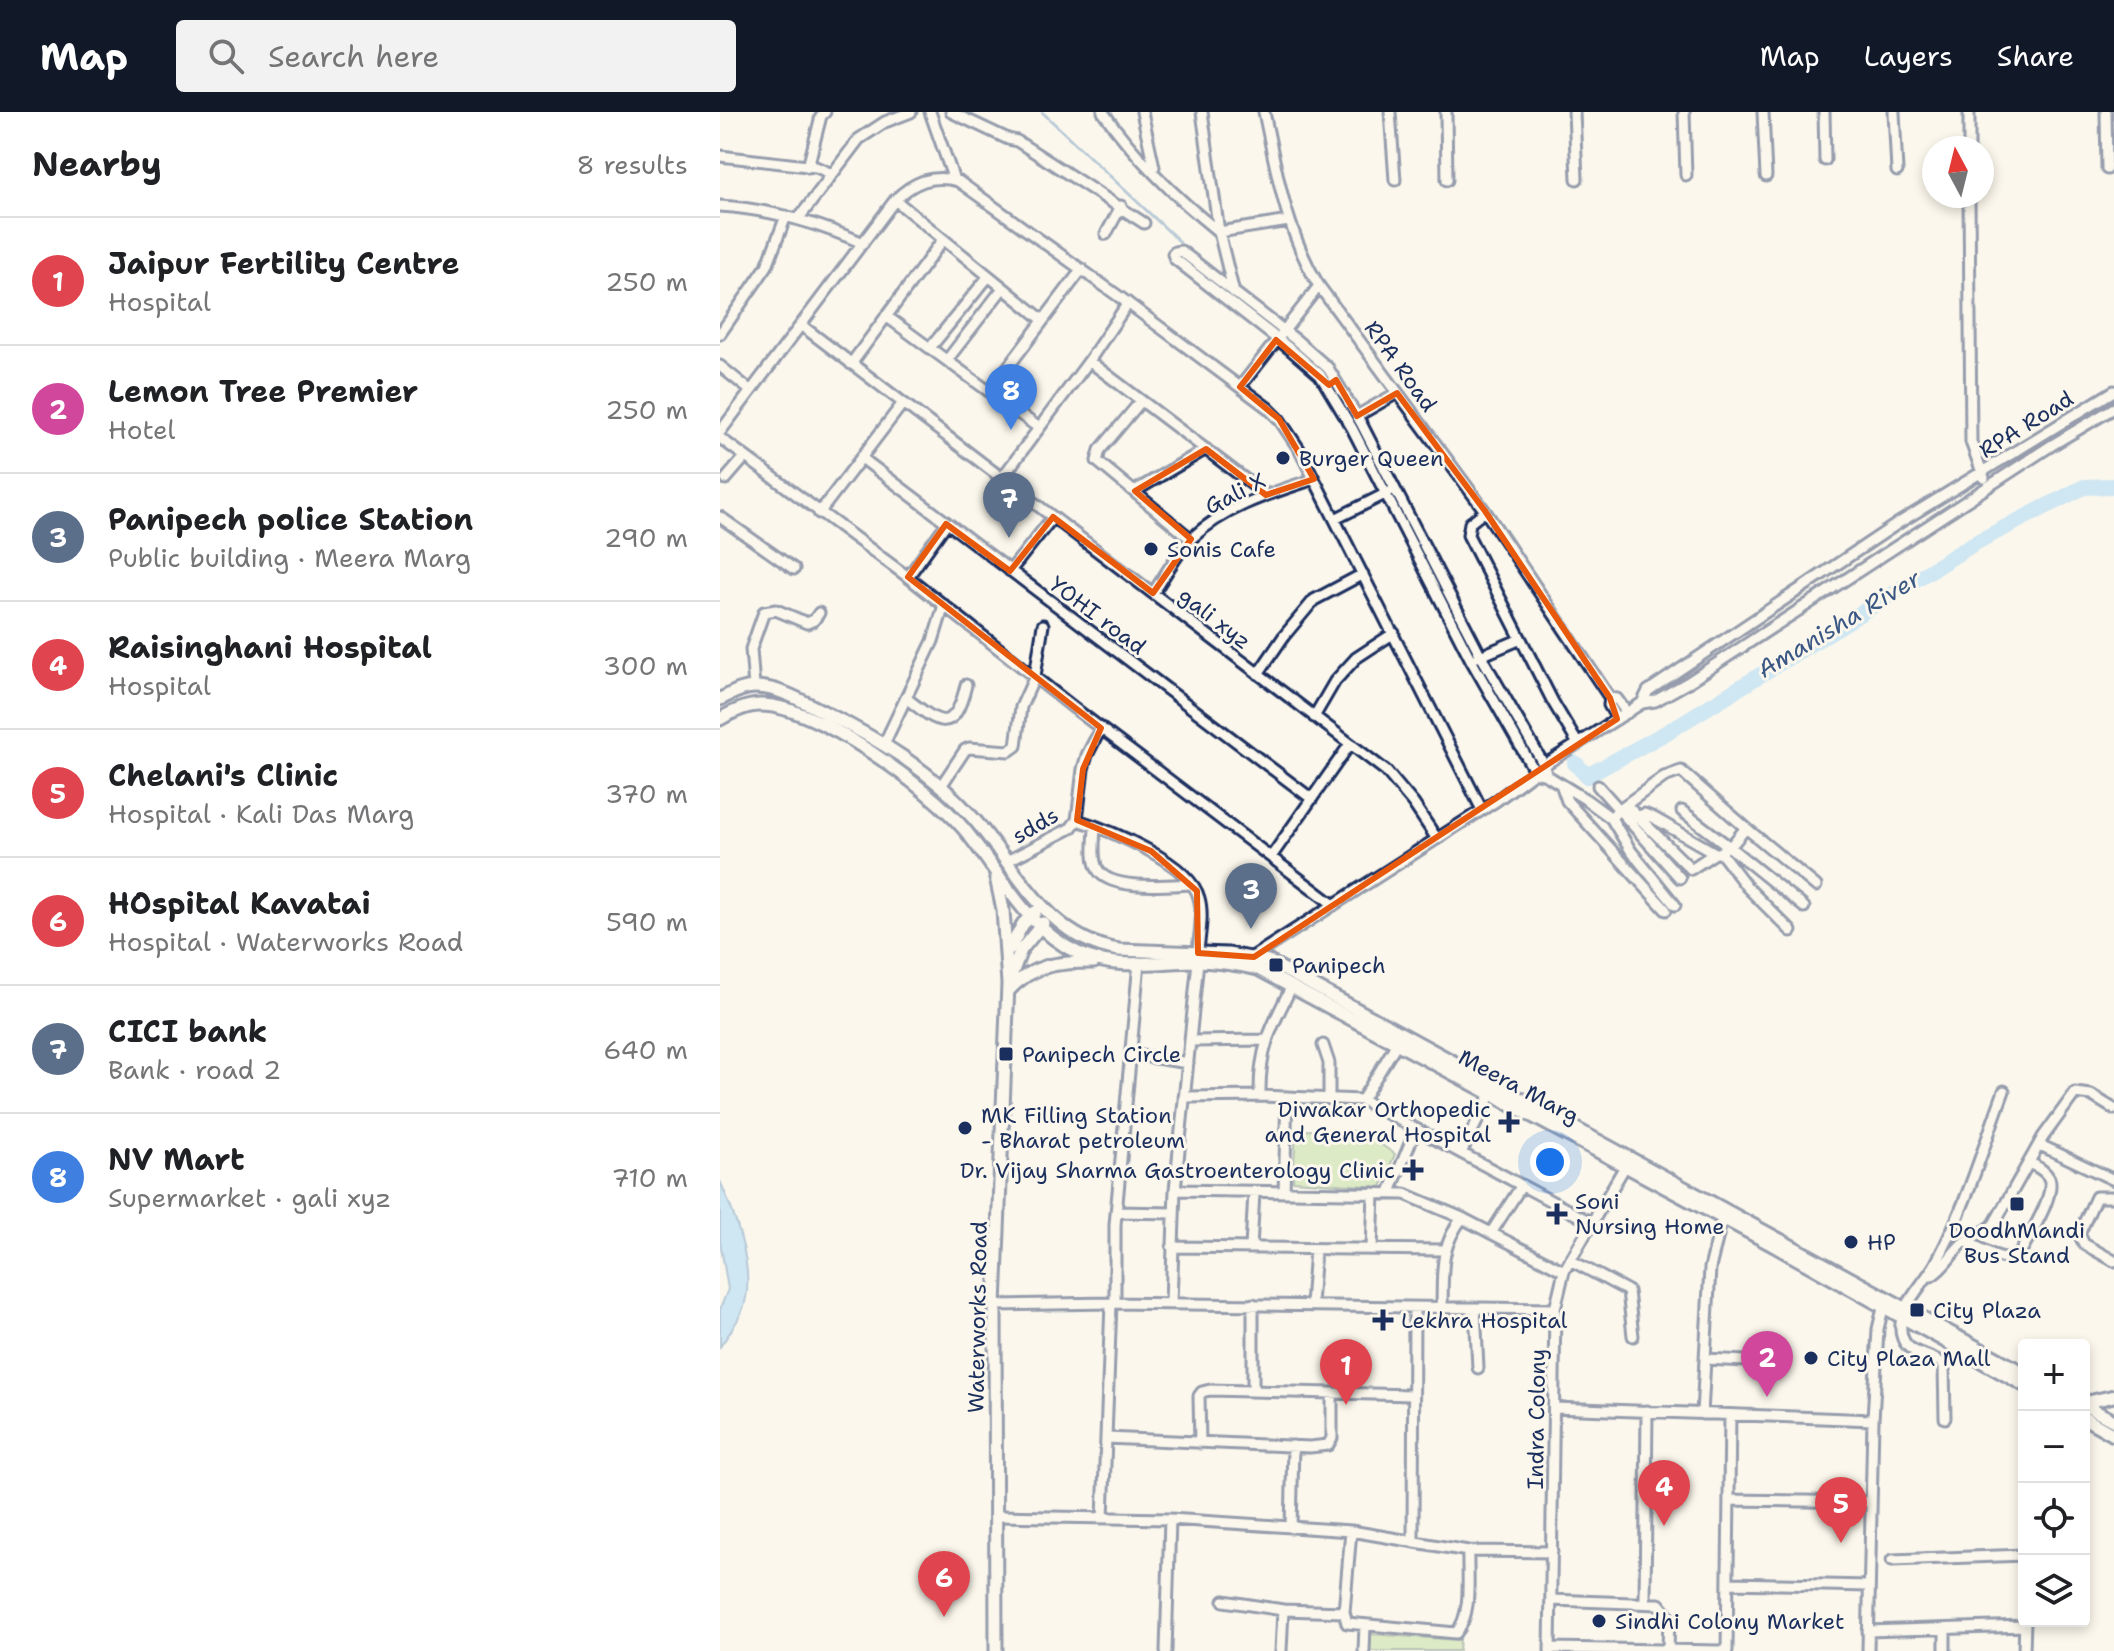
<!DOCTYPE html>
<html lang="en">
<head>
<meta charset="utf-8">
<style>
	:root { --surface:#fff; --page:#f2f2f2; --text:#202124; --muted:#757577; --line:#e0e0e0; --accent:#111827 }
	body { margin:0; font-family:"Shantell Sans",sans-serif; background:var(--page); color:var(--text) }
	.controls { position:absolute; right:24px; bottom:24px; display:grid; overflow:hidden; border-radius:8px; box-shadow:0 4px 12px #0003 }
	.controls button { width:72px; height:72px; display:grid; place-items:center; padding:0; border:0; border-bottom:2px solid var(--line); background:var(--surface); color:var(--text); font:40px sans-serif }
	.compass { position:absolute; left:1202px; top:24px; width:72px; height:72px; border-radius:50%; background:var(--surface); box-shadow:0 4px 12px #0003; rotate:353deg }
	.you { position:absolute; left:830px; top:1050px; width:28px; height:28px; margin:-20px; border:6px solid #fff; border-radius:50%; background:#1a73e8; box-shadow:0 0 0 12px #1a73e833 }
	.badge { display:grid; place-items:center; width:52px; height:52px; border-radius:50%; background:var(--accent); color:#fff; font-size:26px; font-weight:700 }
	.pin { position:absolute; translate:-50% -66px; filter:drop-shadow(0 2px 4px #0008) }
	.pin::after { content:''; position:absolute; top:42px; width:28px; height:24px; background:inherit; clip-path:polygon(0 0,100% 0,50% 100%) }
	.list { margin:0; padding:0; list-style:none }
	h2 { display:flex; justify-content:space-between; align-items:center; height:104px; margin:0; padding:0 32px; font-size:34px }
	h2 small { font-size:26px; font-weight:400; color:var(--muted) }
	.list li { display:grid; grid-template-columns:52px 1fr auto; gap:24px; align-items:center; box-sizing:border-box; height:128px; padding:0 32px; border-top:2px solid var(--line) }
	.list b { display:block; font-size:30px; white-space:nowrap }
	.list p { margin:0; font-size:26px; white-space:nowrap; color:var(--muted) }
	.list em { font-size:26px; font-style:normal; color:var(--muted) }
	.icon { flex:none; width:44px; height:44px; fill:none; stroke:currentColor; stroke-width:2; stroke-linecap:round; stroke-linejoin:round }
	.map { position:relative; flex:none; width:1394px; height:1539px; overflow:hidden }
	header { display:flex; align-items:center; gap:48px; box-sizing:border-box; height:112px; padding:0 40px; background:var(--accent); color:#fff }
	header strong { font-size:38px }
	nav { display:flex; gap:44px; margin-inline-start:auto; font-size:28px }
	.search { width:560px; height:72px; background:var(--page); display:flex; align-items:center; gap:20px; box-sizing:border-box; padding:0 28px; border-radius:8px; color:var(--muted); font-size:30px }
	main { display:flex }
	aside { flex:1; background:var(--surface) }
	.map>svg:first-child { display:block }
</style>
</head>
<body>
<header>
<strong>Map</strong>
<div class="search"><svg class="icon" aria-label="search" viewBox="0 0 24 24"><circle cx="10" cy="10" r="6"/><path d="M15 15l6 6"/></svg>Search here</div>
<nav><a>Map</a><a>Layers</a><a>Share</a></nav>
</header>
<main>
<aside>
<h2>Nearby<small>8 results</small></h2>
<ul class="list">
<li><span class="badge" style="background:#e0444e">1</span><div><b>Jaipur Fertility Centre</b><p>Hospital</p></div><em>250 m</em></li>
<li><span class="badge" style="background:#d1479c">2</span><div><b>Lemon Tree Premier</b><p>Hotel</p></div><em>250 m</em></li>
<li><span class="badge" style="background:#5c6f8a">3</span><div><b>Panipech police Station</b><p>Public building · Meera Marg</p></div><em>290 m</em></li>
<li><span class="badge" style="background:#e0444e">4</span><div><b>Raisinghani Hospital</b><p>Hospital</p></div><em>300 m</em></li>
<li><span class="badge" style="background:#e0444e">5</span><div><b>Chelani's Clinic</b><p>Hospital · Kali Das Marg</p></div><em>370 m</em></li>
<li><span class="badge" style="background:#e0444e">6</span><div><b>HOspital Kavatai</b><p>Hospital · Waterworks Road</p></div><em>590 m</em></li>
<li><span class="badge" style="background:#5c6f8a">7</span><div><b>CICI bank</b><p>Bank · road 2</p></div><em>640 m</em></li>
<li><span class="badge" style="background:#3f7fe0">8</span><div><b>NV Mart</b><p>Supermarket · gali xyz</p></div><em>710 m</em></li>
</ul>
</aside>
<div class="map">
<svg width="1394" height="1539" viewBox="0 0 1394 1539">
	<rect width="100%" height="100%" fill="#fbf7ec"/>
	<filter id="ink" filterUnits="userSpaceOnUse"><feTurbulence type="fractalNoise" baseFrequency=".0125" numOctaves="2"/><feDisplacementMap in="SourceGraphic" scale="16" xChannelSelector="R" yChannelSelector="G"/><feConvolveMatrix kernelMatrix="1 2 1 2 8 2 1 2 1" color-interpolation-filters="sRGB"/></filter>
	<g filter="url(#ink)">
		<!-- green -->
		<path fill="#b7da94" stroke="#698479" stroke-width="2" d="M576,1018l65,1 34,23 -14,33 -88,-6z
			M649,1522l91,6 -1,11h-91z"/>
		<!-- water -->
		<path fill="#9ad2f9" stroke="#6791bb" stroke-width="2" d="M0,1069c15,34 37,91 23,128 -5,13 -15,26 -23,38v-38l8,-20 -8,-48z"/>
		<g fill="none" stroke-linecap="round" stroke-linejoin="round">
			<!-- stream -->
			<path stroke="#6791bb" stroke-width="3" d="M322,0l138,130"/>
			<!-- river -->
			<path stroke="#9ad2f9" stroke-width="16" d="M855,651l12,13 82,-45 306,-188 109,-56 30,-1"/>
			<!-- minor casing -->
			<g stroke="#1b2f5e" stroke-width="15">
				<path id="minor" d="M210,0l24,68
					M231,0l57,27 9,2 127,82
					M383,0c32,45 73,86 116,120l70,-11
					M422,0l12,55
					M482,0l17,120 15,61
					M544,0c13,62 22,119 55,174l166,225 125,187
					M670,0l5,68
					M726,0l1,68
					M854,0l3,67
					M964,0l2,63
					M1043,0l3,64
					M1104,0l1,48
					M1174,0l3,59
					M1386,0l1,57
					M1249,36v-36
					M0,44l96,11 16,7
					M88,55l13,-51 4,-4
					M1249,84l2,246 13,36
					M175,88l148,120
					M0,94c50,3 97,17 143,37
					M79,106l60,-79 26,-17 26,-10
					M386,122l15,-28
					M166,204l153,112
					M81,213l585,446 27,32 24,36
					M0,222l47,-68 19,-50
					M210,236l58,-71
					M227,248l56,-72
					M369,249l177,134
					M131,252l91,-123
					M0,254l31,25
					M520,275l79,-101
					M270,279l92,-122
					M421,289l-41,49 -3,11 94,78
					M637,304l40,-23
					M0,320l175,-232c18,-18 37,-26 63,-19l163,117 147,110 11,11 20,30 183,361
					M0,326l188,139 166,131 260,197
					M143,347l449,340
					M282,366l87,-117 39,-58
					M6,367l19,-22
					M415,379l71,-42
					M765,399l-15,12 -2,12 85,167 25,42
					M99,401l84,-110
					M0,405l74,52
					M615,407l54,-27
					M290,459l43,-54
					M188,465l38,-53
					M433,481c13,-18 24,-41 39,-55 34,-32 80,-45 122,-59
					M758,545l43,-18
					M538,562l26,-38 30,-36 49,-26
					M34,575l-3,-38 13,-37 12,-2 31,13 7,-3 5,-7
					M186,586c33,26 48,38 60,-13
					M922,591l6,-12 249,-167 217,-133
					M594,605l21,-36 21,-23 38,-25
					M897,607l-8,-14 1,-7 7,1 10,14
					M164,632l49,-103 11,-36
					M826,663l-2,-10 -63,-109 -120,-233 -33,-55 -32,-28 -115,-89 -6,1 -2,2 2,5 115,90 30,26 32,53 119,232 64,112 11,3 39,24 26,19 20,33 44,54
					M841,672l6,17 99,109
					M221,674l24,-36 4,-2 40,3 7,-5 5,-39 14,-31 8,-51
					M878,674l82,92
					M906,693l65,64 24,-16h6l6,-8 -45,-34
					M917,705l7,-3 10,4 61,35
					M891,706l6,-7 47,-34 17,-6 65,57 -16,19
					M357,708c32,10 113,42 122,78 5,17 0,38 -1,55
					M375,714c0,12 -4,33 3,44 13,21 70,15 92,14
					M1026,716l70,58
					M1007,733l77,62
					M1001,741l26,34 44,44
					M551,745l79,-113
					M287,749l64,-33 6,-8 6,-51 4,-14 14,-27
					M529,847l247,-158 48,-36 98,-62 13,-2 32,-18 365,-238 62,-37
					M470,929l77,-1
					M603,933l6,18v36
					M410,942l58,9
					M540,984c-1,-47 11,-69 32,-110
					M464,985l76,-1 102,4 230,123
					M642,988l35,-57
					M1320,1033l74,35
					M741,1041l30,-59
					M455,1078l230,4 57,24 102,53
					M564,1080l3,-95
					M670,1080l26,-63
					M1394,1085h-18l-17,37 5,10 30,17
					M396,1100l58,1
					M771,1121l31,-48
					M1246,1129c15,7 40,26 54,12 9,-17 36,-58 29,-75 -4,-8 -12,-11 -19,-15
					M452,1135l272,3
					M531,1136l3,-56
					M652,1137l2,-56
					M850,1148l58,31 5,45
					M1211,1164c14,-8 19,-21 31,-32 10,-9 23,-10 32,-20l49,-87 32,-44 16,2 23,14
					M395,1191v-78l24,-263
					M451,1191l4,-113 23,-229
					M275,1193l116,-2 444,6
					M591,1193l4,-56
					M722,1196c1,-37 -3,-59 20,-90
					M755,1196l3,60
					M985,1247l41,2
					M533,1278v-86
					M834,1296l319,12
					M982,1302l8,-146 12,-49
					M1225,1306l-1,-53c-12,-12 -34,-9 -41,-26 -11,-27 21,-54 33,-76 29,-54 47,-115 68,-172
					M386,1326l204,9 18,-2 4,-7v-44
					M480,1331l-1,-47 3,-4 8,-2 203,5
					M1009,1388l142,2
					M276,1404l174,3 181,12 117,20 84,1
					M383,1406l8,-215
					M571,1416l2,-82
					M693,1428l1,-232
					M1172,1448l132,-5
					M1008,1471l141,3
					M831,1488l108,4 10,12 -1,35
					M504,1489l59,9
					M925,1490l2,-191
					M624,1500l3,11 109,10c17,-19 11,-58 12,-82
					M1148,1519l157,-5
					M830,1536l171,3
					M446,1539l4,-132
					M561,1539l2,-41 61,2 7,-81
					M644,1539l1,-26
					M830,1539l5,-342 9,-38 64,-110
					M1007,1539l3,-236
					M1148,1539l5,-231 5,-91 6,-25
					M1225,1539v-21
					M1304,1539l1,-30"/>
			</g>
			<!-- major casing -->
			<g stroke="#1b2f5e" stroke-width="17">
				<path id="major" d="M0,587c11,-5 22,-12 35,-12 24,0 47,14 69,25 54,27 108,59 149,106 43,49 74,121 146,132l109,4 40,7 756,412
					M0,607c12,-7 26,-14 40,-14 55,-1 168,82 204,124 35,42 61,99 114,124 33,17 78,9 114,8 22,0 45,3 66,8l511,274 255,142
					M276,765l7,33 5,74 -13,321 1,346
					M289,838l14,-26 12,-12
					M291,864l10,-26 22,-27
					M288,879c24,-27 51,-29 86,-29
					M1364,1291l30,-7
					M1364,1293l30,16
					M1364,1306l30,17"/>
			</g>
			<!-- minor -->
			<use href="#minor" stroke="#fbf7ec" stroke-width="9"/>
			<!-- major -->
			<use href="#major" stroke="#fbf7ec" stroke-width="11"/>
		</g>
	</g>
	<!-- marked area -->
	<path d="M0 0H1394V1539H0ZM556,228l53,45 7,-5 21,36 40,-23 88,118 125,187 7,21 -363,238 -56,-4 -1,-62 -46,-40 -74,-31 6,-51 18,-41 -193,-151 38,-53 64,47 43,-54 100,76 38,-54 -56,-48 71,-42 60,46 48,-16 -35,-60 -39,-32z" fill="#fbf7ec" fill-opacity=".55" fill-rule="evenodd"/>
	<path fill="none" stroke="#e8590c" stroke-width="6" stroke-linejoin="round" d="M556,228l53,45 7,-5 21,36 40,-23 88,118 125,187 7,21 -363,238 -56,-4 -1,-62 -46,-40 -74,-31 6,-51 18,-41 -193,-151 38,-53 64,47 43,-54 100,76 38,-54 -56,-48 71,-42 60,46 48,-16 -35,-60 -39,-32z"/>
	<!-- markers -->
	<g fill="#1b2f5e" stroke="#fbf7ec" stroke-width="3">
		<circle cx="563" cy="346" r="8"/>
		<circle cx="431" cy="437" r="8"/>
		<rect x="548" y="845" width="16" height="16" rx="4"/>
		<rect x="278" y="934" width="16" height="16" rx="4"/>
		<path d="M785 998h8v8h8v8h-8v8h-8v-8h-8v-8h8z"/>
		<circle cx="245" cy="1016" r="8"/>
		<path d="M689 1046h8v8h8v8h-8v8h-8v-8h-8v-8h8z"/>
		<rect x="1289" y="1084" width="16" height="16" rx="4"/>
		<path d="M833 1090h8v8h8v8h-8v8h-8v-8h-8v-8h8z"/>
		<circle cx="1131" cy="1130" r="8"/>
		<rect x="1189" y="1190" width="16" height="16" rx="4"/>
		<path d="M659 1196h8v8h8v8h-8v8h-8v-8h-8v-8h8z"/>
		<circle cx="1091" cy="1246" r="8"/>
		<circle cx="879" cy="1509" r="8"/>
	</g>
	<g text-anchor="middle" stroke-width="6" stroke-linejoin="round" paint-order="stroke">
		<!-- street labels -->
		<g font-size="22" fill="#1b2f5e" stroke="#fbf7ec">
			<text transform="translate(681 254) rotate(54)" y="8">RPA Road</text>
			<text transform="translate(1306 312) rotate(-32)" y="8">RPA Road</text>
			<text transform="translate(515 381) rotate(-27)" y="8">Gali X</text>
			<text transform="translate(378 503) rotate(37)" y="8">YOHI road</text>
			<text transform="translate(495 506) rotate(38)" y="8">gali xyz</text>
			<text transform="translate(315 713) rotate(-30)" y="8">sdds</text>
			<text transform="translate(799 974) rotate(28)" y="8">Meera Marg</text>
			<text transform="translate(257 1205) rotate(-89)" y="8">Waterworks Road</text>
			<text transform="translate(816 1307) rotate(-89)" y="8">Indra Colony</text>
		</g>
		<!-- poi labels -->
		<g font-size="22" fill="#1b2f5e" stroke="#fbf7ec" text-anchor="start">
			<text x="579" y="354">Burger Queen</text>
			<text x="447" y="445">Sonis Cafe</text>
			<text x="572" y="861">Panipech</text>
			<text x="302" y="950">Panipech Circle</text>
			<text x="771" y="1005" text-anchor="end">Diwakar Orthopedic<tspan x="771" dy="25">and General Hospital</tspan></text>
			<text x="261" y="1011">MK Filling Station<tspan x="261" dy="25">- Bharat petroleum</tspan></text>
			<text x="675" y="1066" text-anchor="end">Dr. Vijay Sharma Gastroenterology Clinic</text>
			<text x="855" y="1097">Soni<tspan x="855" dy="25">Nursing Home</tspan></text>
			<text x="1297" y="1126" text-anchor="middle">DoodhMandi<tspan x="1297" dy="25">Bus Stand</tspan></text>
			<text x="1147" y="1138">HP</text>
			<text x="1213" y="1206">City Plaza</text>
			<text x="681" y="1216">Lekhra Hospital</text>
			<text x="1107" y="1254">City Plaza Mall</text>
			<text x="895" y="1517">Sindhi Colony Market</text>
		</g>
		<!-- water labels -->
		<g font-size="24" font-style="italic" fill="#3b5885" stroke="#fbf7ec">
			<text transform="translate(1119 512) rotate(-31)" y="8">Amanisha River</text>
		</g>
	</g>
</svg>
<div class="controls">
<button>+</button>
<button>−</button>
<button><svg class="icon" aria-label="locate" viewBox="0 0 24 24"><circle cx="12" cy="12" r="6"/><path d="M12 2v4M12 18v4M2 12h4M18 12h4"/></svg></button>
<button><svg class="icon" aria-label="layers" viewBox="0 0 24 24"><path d="M12 4l9 5-9 5-9-5zM3 14l9 5 9-5"/></svg></button>
</div>
<svg class="compass" viewBox="-18 -18 36 36"><path d="M0-13l5 13h-10z" fill="#e53935"/><path d="M0 13l5-13h-10z" fill="#757577"/></svg>
<div class="you"></div>
<div class="pin badge" style="left:626px;top:1293px;background:#e0444e">1</div>
<div class="pin badge" style="left:1047px;top:1285px;background:#d1479c">2</div>
<div class="pin badge" style="left:531px;top:817px;background:#5c6f8a">3</div>
<div class="pin badge" style="left:944px;top:1414px;background:#e0444e">4</div>
<div class="pin badge" style="left:1121px;top:1431px;background:#e0444e">5</div>
<div class="pin badge" style="left:224px;top:1505px;background:#e0444e">6</div>
<div class="pin badge" style="left:289px;top:426px;background:#5c6f8a">7</div>
<div class="pin badge" style="left:291px;top:318px;background:#3f7fe0">8</div>
</div>
</main>
</body>
</html>
